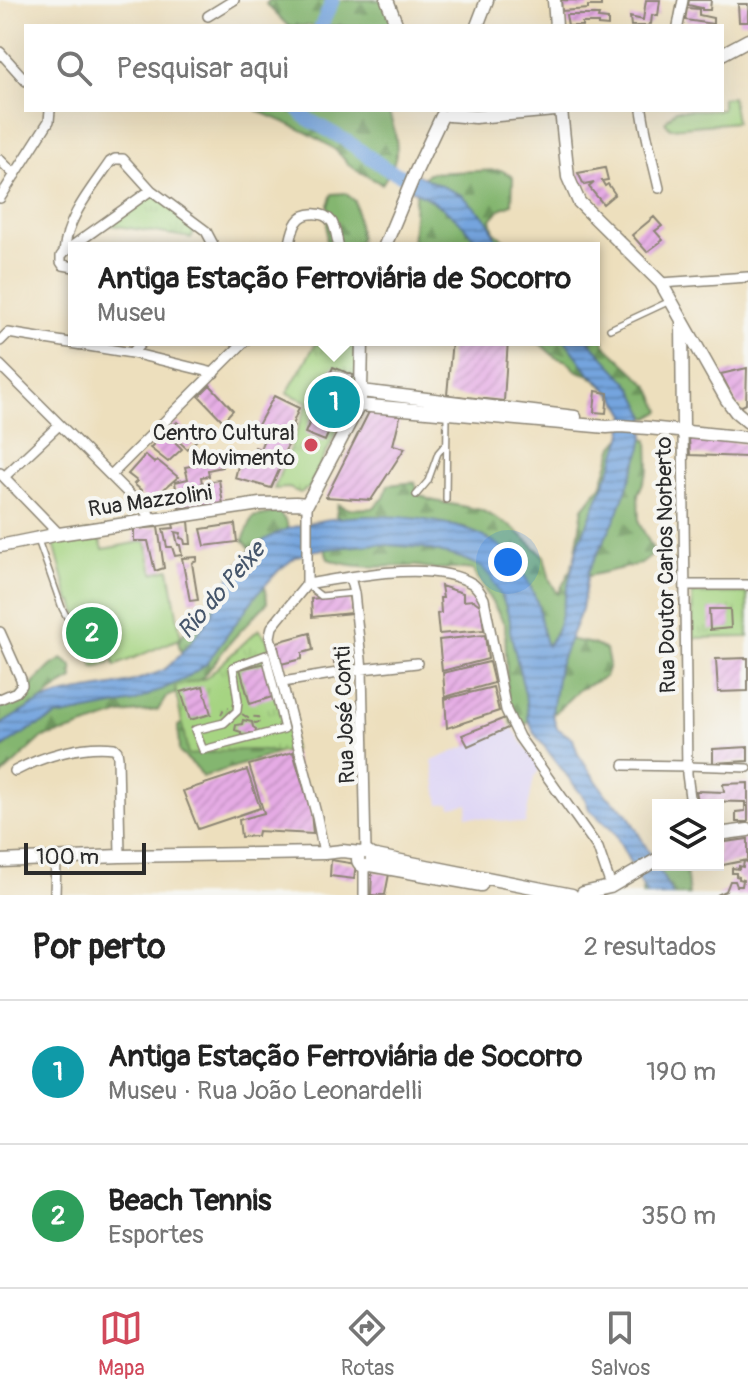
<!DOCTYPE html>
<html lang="pt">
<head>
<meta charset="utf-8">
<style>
	:root { --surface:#fff; --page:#f2f2f2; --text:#222; --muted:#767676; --line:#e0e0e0; --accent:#d1495b }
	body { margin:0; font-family:Pangolin,sans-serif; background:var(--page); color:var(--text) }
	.controls { position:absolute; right:24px; bottom:24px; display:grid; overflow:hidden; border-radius:0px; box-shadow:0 8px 32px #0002 }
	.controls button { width:72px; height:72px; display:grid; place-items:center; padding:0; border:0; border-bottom:2px solid var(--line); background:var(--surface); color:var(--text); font:40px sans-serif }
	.scale { position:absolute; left:24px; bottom:20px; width:122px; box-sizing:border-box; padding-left:8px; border:4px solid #2b2b2b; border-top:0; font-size:22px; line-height:28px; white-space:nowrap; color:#2b2b2b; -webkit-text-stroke:6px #f6f6f2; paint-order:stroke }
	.you { position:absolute; left:508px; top:562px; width:28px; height:28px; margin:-20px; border:6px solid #fff; border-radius:50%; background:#1a73e8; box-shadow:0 0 0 12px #1a73e833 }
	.badge { display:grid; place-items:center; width:52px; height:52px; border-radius:50%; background:var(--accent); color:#fff; font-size:26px; font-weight:700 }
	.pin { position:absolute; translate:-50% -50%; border:4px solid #fff; box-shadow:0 2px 8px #0006 }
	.popup { position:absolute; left:68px; top:242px; width:532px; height:104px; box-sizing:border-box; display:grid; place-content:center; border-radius:0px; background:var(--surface); filter:drop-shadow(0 2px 6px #0005); font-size:26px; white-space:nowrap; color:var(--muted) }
	.popup b { font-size:30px; color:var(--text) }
	.popup::after { content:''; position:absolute; left:50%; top:100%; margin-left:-16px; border:16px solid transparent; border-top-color:var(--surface) }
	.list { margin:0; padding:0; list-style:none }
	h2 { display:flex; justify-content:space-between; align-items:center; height:104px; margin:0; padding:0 32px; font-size:34px }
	h2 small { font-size:26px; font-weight:400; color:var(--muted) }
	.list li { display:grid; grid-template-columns:52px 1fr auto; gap:24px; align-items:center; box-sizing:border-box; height:144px; padding:0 32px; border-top:2px solid var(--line) }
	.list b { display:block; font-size:30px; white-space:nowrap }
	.list p { margin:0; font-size:26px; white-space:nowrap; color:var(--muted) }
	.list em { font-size:26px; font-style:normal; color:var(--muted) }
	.icon { flex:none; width:44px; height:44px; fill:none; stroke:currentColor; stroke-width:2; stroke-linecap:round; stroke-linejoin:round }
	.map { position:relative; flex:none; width:748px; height:895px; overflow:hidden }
	.search { position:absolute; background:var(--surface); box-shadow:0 8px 32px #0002; left:24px; right:24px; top:24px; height:88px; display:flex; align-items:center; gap:20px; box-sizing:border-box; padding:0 28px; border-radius:0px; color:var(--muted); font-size:30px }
	.sheet { height:392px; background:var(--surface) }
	nav { display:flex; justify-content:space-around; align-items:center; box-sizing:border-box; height:112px; border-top:2px solid var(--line); background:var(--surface); font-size:22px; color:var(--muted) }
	nav a { display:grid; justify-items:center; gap:4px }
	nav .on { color:var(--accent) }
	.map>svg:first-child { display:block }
</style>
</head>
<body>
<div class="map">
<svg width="748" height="895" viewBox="0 0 748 895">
	<defs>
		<pattern id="forest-firs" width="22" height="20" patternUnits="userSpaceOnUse" patternTransform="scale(2)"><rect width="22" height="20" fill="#84b670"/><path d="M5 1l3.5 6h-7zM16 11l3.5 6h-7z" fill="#6c945c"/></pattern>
		<pattern id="park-tufts" width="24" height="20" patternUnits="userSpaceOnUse" patternTransform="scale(2)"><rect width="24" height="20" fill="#a6d482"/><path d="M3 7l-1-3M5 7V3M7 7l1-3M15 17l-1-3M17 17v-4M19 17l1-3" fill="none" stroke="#8fb670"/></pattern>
		<pattern id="water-rules" width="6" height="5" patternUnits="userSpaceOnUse" patternTransform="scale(2)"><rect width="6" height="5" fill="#74a4de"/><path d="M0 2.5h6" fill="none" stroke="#5f86b4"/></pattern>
		<pattern id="building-hatch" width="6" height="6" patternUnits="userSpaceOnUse" patternTransform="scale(2)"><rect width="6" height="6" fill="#e5abe4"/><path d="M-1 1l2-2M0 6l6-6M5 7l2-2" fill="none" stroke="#c593c4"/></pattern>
	</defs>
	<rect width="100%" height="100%" fill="#f6f6f2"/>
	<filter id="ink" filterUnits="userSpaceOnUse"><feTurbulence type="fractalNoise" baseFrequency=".0125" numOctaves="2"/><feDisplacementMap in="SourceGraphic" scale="16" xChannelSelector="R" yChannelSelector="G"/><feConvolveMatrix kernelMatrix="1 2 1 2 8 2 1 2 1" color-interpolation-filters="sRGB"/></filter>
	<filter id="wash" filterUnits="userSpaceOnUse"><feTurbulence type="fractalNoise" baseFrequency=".006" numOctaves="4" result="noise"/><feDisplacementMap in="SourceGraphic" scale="32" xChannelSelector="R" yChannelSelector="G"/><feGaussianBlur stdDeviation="1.8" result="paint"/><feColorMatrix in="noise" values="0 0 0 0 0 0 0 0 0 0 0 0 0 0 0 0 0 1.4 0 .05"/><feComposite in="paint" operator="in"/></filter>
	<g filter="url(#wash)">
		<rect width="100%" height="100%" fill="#eddfbd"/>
		<!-- built -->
		<path fill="#ded5f5" d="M512,727l28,42 -6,8 -9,47 -59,-8 2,-12 -17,3 -1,-4 -11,1 -7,-43z"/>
		<!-- grass -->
		<path fill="#a6d482" stroke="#688056" stroke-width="2" d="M732,97l4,25 -66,6 -5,-6 11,-12h46v-12z
			M88,532l2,9 10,-2 3,10 43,-8 7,32 16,-4 12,69 -66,28 -16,-48 11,45 -16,5 -21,-66h-3l-17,-62z"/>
		<!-- forest -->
		<path fill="url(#forest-firs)" stroke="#58704e" stroke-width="2" d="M270,0h120l5,26h-107l-22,-22z
			M256,110h132c11,31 14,47 -6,74 -6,-3 -31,-17 -33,-19 -6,-7 -10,-13 -18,-18 -23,-16 -50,-26 -75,-37z
			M501,170l12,7 -1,27 -12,5 -9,10 3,12 20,17h-102l3,-50 4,-14 9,-11z
			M345,193l10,8 5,38 -6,9h-28l2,-43 4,-11z
			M594,290l4,14 2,29 5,12 45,42 11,24 -12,7 -25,-15 -35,-28 -12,-4 -10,-10 -12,-4 -19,-17h58z
			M623,436l25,4 1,29 -11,25 1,29 16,30 -14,11 -53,12 -12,10 -14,52 31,6 13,6 3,15 -4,12 -27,13 -23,23 -12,-7 -18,19 -13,-1 -4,-13 -3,-86 -32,-55c-13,-2 -24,-1 -38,-1 -6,0 -12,-3 -19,-3 -30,0 -59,4 -88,-7l-4,-13 22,-11 144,11 -25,-18 -58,-7 -58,2 -13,-7 2,-12 11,5 24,-1 11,-10 4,-13 27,-3 3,12 12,6 51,10 30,16 33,30 6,24 8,14 13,-25 4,-12 8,-49 18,-22 13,-40z
			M279,512l8,11 1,13 -27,43 5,11 1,13c-16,17 -34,34 -47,52 -15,22 -26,34 -53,41l-9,14 -37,4 -51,17 -27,6 -43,40v-27l41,-31 100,-25 41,-39 -4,-13 15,-23 9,-10 11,-7 38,-53 -8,-9 10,-23z
			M62,659l10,7 1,13 -11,6 -62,47v-25l33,-23 18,-18z
			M189,719l96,22 -6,12 -77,24 -4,-8 -19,-17 -1,-26z
			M658,865h24l4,5 3,25h-47v-6z"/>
		<!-- park -->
		<path fill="url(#park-tufts)" stroke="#688056" stroke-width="2" d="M152,194l45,32 -6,12 -81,-13z
			M318,340h41l3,40 -53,108 -9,5 -11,-5 -15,1 34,-87 -21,-9z
			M747,593l1,44 -55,1 -1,-44z
			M259,629l8,10 27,111c-16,6 -30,-1 -46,0 -20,0 -40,3 -60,5l-13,-68 31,-9z"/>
		<!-- water -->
		<path fill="url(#water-rules)" stroke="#506884" stroke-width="2" d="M415,174l47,21 26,25 12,28h-21c-13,-28 -43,-46 -70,-60z
			M565,340h23l44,47 13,26 1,14 -4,20 -25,68 -29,57 -6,37 -23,56 -7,48 5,15 16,11 5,15 29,42 20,17 46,82h-26l-33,-63 -25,-23 -4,-10 -51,-66 -6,-15 -3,-24 -15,-63v-11l-6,-18 -13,-25 -9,-10 -21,-9 -37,-10 -48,-4 -60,6 -19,6 -18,14 -21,23 -52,71 -21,15 -51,23 -78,15 -27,13 -29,19v-24c21,-13 41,-26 65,-31 29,-6 56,-7 83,-18 6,-2 12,-4 17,-7 13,-10 34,-36 44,-51 4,-6 6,-15 10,-22 9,-19 23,-39 40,-52 52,-40 202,-37 249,9 12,12 25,36 30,52 3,14 4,29 9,41l10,-15 20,-83 34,-80 11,-31 4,-22 -11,-18 -27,-26z"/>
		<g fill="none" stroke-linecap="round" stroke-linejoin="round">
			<!-- river -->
			<path stroke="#74a4de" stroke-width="14" d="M321,26l12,-26
				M299,110l7,8 41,23 38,27 37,17"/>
		</g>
		<g id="blocks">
			<!-- building -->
			<path fill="url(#building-hatch)" d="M561,0l40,1v5h-13v3l-26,2z
				M646,0h14l-2,16 -6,-1 -1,9h-2l-1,2h-17l-1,-9 13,3z
				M689,0h22l-1,10h-8v-2l-14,-3z
				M738,4h10v18h-9z
				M687,8l12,1v6l14,3v6l-28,-4z
				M566,15h33l-1,3 10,1v7l-10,-1v-2h-16v3h-14z
				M605,168l3,12 -6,1 3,5 3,-2 7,10 -12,10 -14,-17 5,-4 -10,2 -6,-12z
				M654,217l8,9 -7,5 8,9 -16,12 -15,-17z
				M452,340h56l-4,61 -57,-6z
				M333,367l20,8 -28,66 -20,-8z
				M747,368l-1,36 -4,2 -5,-1 -16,-31z
				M210,385l23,25 -10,11 -24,-25z
				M596,391l12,2 -2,20 -12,-1z
				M274,396l25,12 -7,17 2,1 -6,12 3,2 -10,18 3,1 -13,29 -36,-10 5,-20 8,3 7,-14 5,2 4,-10 -11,-5z
				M372,406l30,3 -9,36 12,3 -34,52 -45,-3z
				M177,422l19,19 -9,8 -19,-18z
				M165,432l17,17 -14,13 -18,-14z
				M689,437l58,7v13l-57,-2z
				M145,455l9,8 3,-3 21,17 -29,25 -9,-8 2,-3 -8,-7 3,-3 -9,-7z
				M221,460l1,7 -14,3 1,6 -8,1 1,6 17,-3 4,24 -16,3v-2l-28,3 -4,-26 13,-3 -3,-12z
				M189,521l2,23h-6l-1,-5 -4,-1 1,-5 -6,-1 3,13h2l2,10 -7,1 -3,-9h-5l-4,-18 11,-1 -1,-4z
				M235,524l2,18 -32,4 -4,-17z
				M158,527l6,41 -9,3 -7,-30h-14v-12z
				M197,557v4l-5,2 6,37 -8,1 -8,-43z
				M441,586l22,7v8l10,-1 8,6 3,24 -45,4 -2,-20 4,-1 -1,-15h3z
				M349,595l2,18 -39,4 -1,-18z
				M709,609h21l1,19 -21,2z
				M310,633l3,17 -11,3v6l-21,5 -4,-22z
				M485,635l3,24 -46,12 -3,-31z
				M346,648l1,13 -13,2 -2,-13z
				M748,658v33l-30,1 -2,-33z
				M489,662l5,21 -49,14 -2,-24z
				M266,663l9,33 -25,8 -10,-35z
				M203,686l8,28 -21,6 -9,-28z
				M493,687l6,24 -52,17 -2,-29z
				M505,718l5,9 -42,19 -6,-11z
				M243,720l9,2 1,5 3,2 -1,5 -5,-1 -2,3 -7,-1v-3l-6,-2 1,-5 6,-1z
				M748,747v14l-35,2v-14z
				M293,752l18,60 2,22 -55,-3 -1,5 -16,1 -2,-17 25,-7 -15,-48z
				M247,770l13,38 -62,21 -15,-38z
				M748,783v39h-12v-10l9,-1v-9l-47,-1 -2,-10 28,1 -1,-8z
				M748,839v21l-30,6v-23z
				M331,860l25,4 -2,15 -24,-3z
				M744,861l4,1v33h-31l9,-4 4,-10h5l2,5h5l1,-6 -4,-1v-2l-3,-1v-3h-4v-5l7,1v-3l4,1z
				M372,871l17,3 -4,21h-14z"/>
		</g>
	</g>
	<g filter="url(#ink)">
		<use href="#blocks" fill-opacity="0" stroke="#8c8574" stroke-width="2"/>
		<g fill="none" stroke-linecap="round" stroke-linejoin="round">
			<!-- service casing -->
			<g stroke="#8c8574" stroke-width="8">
				<path id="service" d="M610,329l60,-28
					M416,495l12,-14 10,-28 7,-8
					M446,500l1,-84
					M38,540l24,68 21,40
					M307,585l14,11 32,-3"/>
			</g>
			<!-- pedestrian casing -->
			<g stroke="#8c8574" stroke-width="10">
				<path id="pedestrian" d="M266,655l18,74 -81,21 -8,-20 29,-7 13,-12 1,-10 -5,-34z
					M687,766l61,2"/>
			</g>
			<!-- minor casing -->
			<g stroke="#8c8574" stroke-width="12">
				<path id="minor" d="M208,16l26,-16
					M678,26l5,-26
					M0,52l26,29
					M642,110c4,27 11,52 17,78
					M0,160l15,15
					M0,198l49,-77 1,-11
					M289,248c2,-8 3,-19 8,-26 7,-11 27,-11 35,0 4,7 5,18 7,26
					M64,252c3,-35 27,-62 46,-90l5,-3h8l28,31 55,41 9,17
					M74,267l-11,-2 -2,-3v-6l3,-4 87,-62
					M661,283l87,-6
					M0,341l8,-8 124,20 82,20
					M132,353l12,-13
					M0,365l154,154
					M683,430l4,344 4,31
					M0,473l59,61
					M112,474l134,-134
					M4,477l55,-52
					M350,577l4,16 8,76 4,183
					M307,584c43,-7 127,-25 166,0 5,4 8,9 11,15l22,111 13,27 79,111 13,38
					M307,584l-35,43 -2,10 47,180 7,36
					M307,584v-80
					M686,585h62
					M0,632l21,47 1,6 -6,7 -16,7
					M283,682l79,-13 55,-6
					M624,765l63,1
					M15,771c28,-15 67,-27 99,-23l3,3 1,6 2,99
					M55,895l1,-37
					M364,895v-29"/>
			</g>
			<!-- tertiary casing -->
			<g stroke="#8c8574" stroke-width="15">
				<path id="tertiary" d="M387,0l10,26
					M554,0l2,26
					M477,26l10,-26
					M722,54l26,-14
					M561,110l7,67 11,25 82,81 66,117 9,12 12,10
					M449,115l26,2 80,-7
					M384,248l32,-77 26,-55
					M682,323l1,107
					M361,391l214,26
					M359,405l248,22 13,-1 28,2 100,10
					M0,546l59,-12 201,-30 36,-1 11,1 52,-99 2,-14 1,-51
					M718,834l30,-4
					M358 859a7 7 0 1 1 14 0a7 7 0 1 1-14 0Z
					M371,855l201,40
					M0,861l120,-5 204,-3 18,-2 19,2
					M370,865l111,20
					M583,893l27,-6 48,-28"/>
			</g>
			<!-- path -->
			<path stroke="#8c8574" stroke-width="2" stroke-dasharray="6 6" stroke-linecap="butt" d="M242,714l3,2 13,1 3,5 -6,1 -10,-7
				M221,715l3,-7h5"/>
			<!-- service -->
			<use href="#service" stroke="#fff" stroke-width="5"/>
			<!-- pedestrian -->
			<use href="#pedestrian" stroke="#fff" stroke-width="7"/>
			<!-- minor -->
			<use href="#minor" stroke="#fff" stroke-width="9"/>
			<!-- tertiary -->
			<use href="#tertiary" stroke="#fff" stroke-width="12"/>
		</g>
	</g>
	<!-- markers -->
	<circle fill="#d1495b" stroke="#f6f6f2" stroke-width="3" cx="311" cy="445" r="8"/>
	<g text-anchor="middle" stroke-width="8" stroke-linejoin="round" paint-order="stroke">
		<!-- poi labels -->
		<g font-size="22" fill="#2b2b2b" stroke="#f6f6f2" text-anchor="end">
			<text x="295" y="440">Centro Cultural<tspan x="295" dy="25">Movimento</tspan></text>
		</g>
		<!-- street labels -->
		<g font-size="22" fill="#2b2b2b" stroke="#f6f6f2">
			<text transform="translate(150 500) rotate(-8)" y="8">Rua Mazzolini</text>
			<text transform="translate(665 565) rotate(-91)" y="8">Rua Doutor Carlos Norberto</text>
			<text transform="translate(344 715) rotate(-92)" y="8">Rua José Conti</text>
		</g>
		<!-- water labels -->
		<g font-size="24" font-style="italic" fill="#45556a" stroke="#f6f6f2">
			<text transform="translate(221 590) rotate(-49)" y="8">Rio do Peixe</text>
		</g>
	</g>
</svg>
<div class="controls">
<button><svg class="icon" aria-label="layers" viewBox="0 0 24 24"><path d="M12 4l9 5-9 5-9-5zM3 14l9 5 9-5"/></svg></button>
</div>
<div class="scale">100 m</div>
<div class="you"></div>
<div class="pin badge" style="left:334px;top:402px;background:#0f9aa8">1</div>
<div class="popup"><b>Antiga Estação Ferroviária de Socorro</b>Museu</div>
<div class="pin badge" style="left:92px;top:633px;background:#2e9e5b">2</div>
<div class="search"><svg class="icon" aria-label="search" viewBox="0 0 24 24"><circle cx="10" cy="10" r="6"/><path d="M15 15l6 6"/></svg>Pesquisar aqui</div>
</div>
<section class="sheet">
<h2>Por perto<small>2 resultados</small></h2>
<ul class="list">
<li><span class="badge" style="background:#0f9aa8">1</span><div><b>Antiga Estação Ferroviária de Socorro</b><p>Museu · Rua João Leonardelli</p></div><em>190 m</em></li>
<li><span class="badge" style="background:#2e9e5b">2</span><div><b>Beach Tennis</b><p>Esportes</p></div><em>350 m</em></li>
</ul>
</section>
<nav>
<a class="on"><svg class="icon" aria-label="map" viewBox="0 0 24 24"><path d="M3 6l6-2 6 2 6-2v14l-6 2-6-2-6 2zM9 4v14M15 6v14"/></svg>Mapa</a>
<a><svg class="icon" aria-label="directions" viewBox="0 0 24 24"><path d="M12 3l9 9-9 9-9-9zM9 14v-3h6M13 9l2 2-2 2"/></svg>Rotas</a>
<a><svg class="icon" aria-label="saved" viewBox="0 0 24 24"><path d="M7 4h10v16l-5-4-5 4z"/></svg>Salvos</a>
</nav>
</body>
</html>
